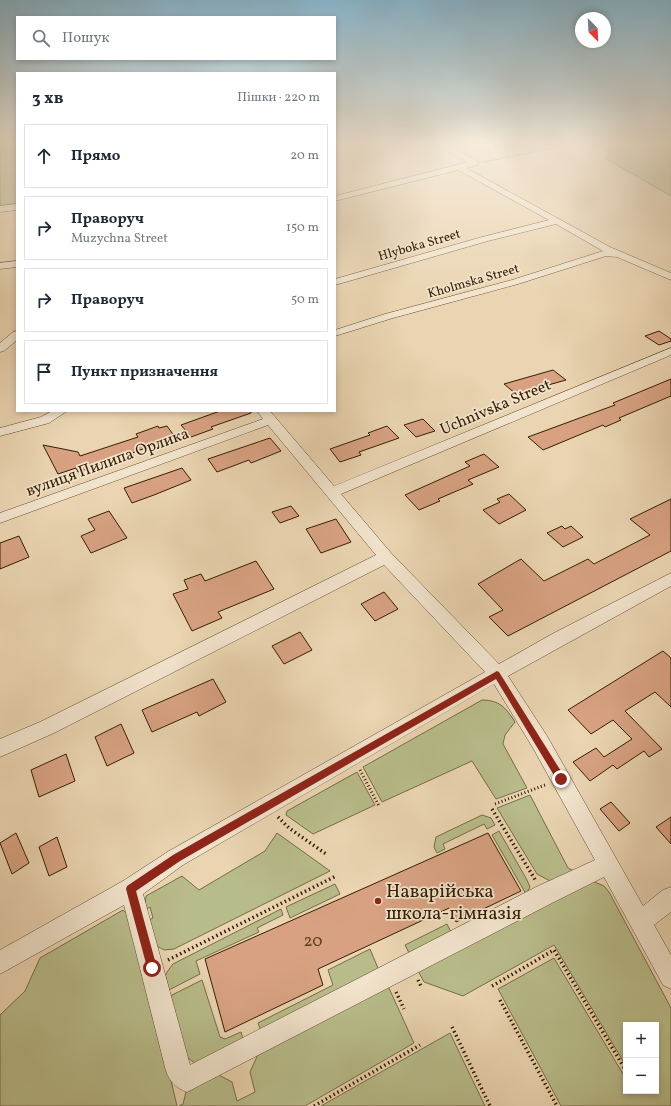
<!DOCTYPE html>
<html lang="uk">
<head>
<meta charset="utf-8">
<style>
	:root { --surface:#fff; --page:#f6f6f7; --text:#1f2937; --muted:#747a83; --line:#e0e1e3 }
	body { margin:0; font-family:Vollkorn,serif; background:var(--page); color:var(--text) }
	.controls { position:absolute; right:12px; bottom:12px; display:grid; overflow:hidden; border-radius:0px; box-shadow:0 2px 6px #0003 }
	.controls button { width:36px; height:36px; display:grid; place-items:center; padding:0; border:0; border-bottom:1px solid var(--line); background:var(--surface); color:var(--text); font:20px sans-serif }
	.compass { position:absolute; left:575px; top:12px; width:36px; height:36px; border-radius:50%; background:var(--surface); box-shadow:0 2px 6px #0003; rotate:156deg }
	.stop { position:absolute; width:12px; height:12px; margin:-9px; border:3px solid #8f2418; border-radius:50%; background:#fff }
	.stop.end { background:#8f2418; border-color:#fff; box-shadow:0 1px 4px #0008 }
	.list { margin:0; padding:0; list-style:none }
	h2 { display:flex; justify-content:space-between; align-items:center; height:52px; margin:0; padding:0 16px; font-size:17px }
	h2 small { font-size:13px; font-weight:400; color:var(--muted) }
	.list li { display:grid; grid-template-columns:26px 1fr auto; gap:12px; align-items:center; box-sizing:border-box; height:64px; margin:0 8px 8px; padding:0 8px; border:1px solid var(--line); border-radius:0px }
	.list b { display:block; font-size:15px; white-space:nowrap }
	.list p { margin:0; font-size:13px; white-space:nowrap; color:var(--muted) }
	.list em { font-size:13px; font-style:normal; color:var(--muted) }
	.icon { flex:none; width:22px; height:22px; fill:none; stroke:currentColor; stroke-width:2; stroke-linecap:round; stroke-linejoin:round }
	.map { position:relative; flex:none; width:671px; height:1106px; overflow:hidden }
	.search { position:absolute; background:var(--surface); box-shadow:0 2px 6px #0003; left:16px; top:16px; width:320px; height:44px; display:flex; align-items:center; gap:10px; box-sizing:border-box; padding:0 14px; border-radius:0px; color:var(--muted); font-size:15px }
	.panel { position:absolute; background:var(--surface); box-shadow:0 2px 6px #0003; left:16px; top:72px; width:320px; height:340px; border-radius:0px }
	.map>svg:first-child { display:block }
</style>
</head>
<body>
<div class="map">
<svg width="671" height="1106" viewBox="0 0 671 1106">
	<rect width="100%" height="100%" fill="#ead4b1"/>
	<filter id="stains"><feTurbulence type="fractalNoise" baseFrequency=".005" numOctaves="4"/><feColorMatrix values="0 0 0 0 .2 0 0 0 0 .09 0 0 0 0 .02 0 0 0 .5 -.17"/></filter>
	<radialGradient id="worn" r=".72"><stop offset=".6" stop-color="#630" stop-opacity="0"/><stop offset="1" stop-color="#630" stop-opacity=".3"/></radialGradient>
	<!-- green -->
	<path fill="#b8bc8a" stroke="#766d45" d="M0,143h17v64l-17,2z
		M592,143h79v53l-66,-38 7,-5z
		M482,700c18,0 24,8 33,22l-10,13 -2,9 24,44 -31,11 -24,-38 -90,41 -19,-35z
		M357,772l18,33 -62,29 -27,-19 1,-4z
		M530,795l38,73 8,4 -26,9 -13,-7 -40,-66z
		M482,815l9,3 4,7 -8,4 -3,-5 -41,20 2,5 -8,4 -3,-6 2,-10z
		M499,831l28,49 3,7 -4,7 -34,-59z
		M277,833l53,38 -156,78 -10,1 -9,-5 -8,-24 6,-3 -3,-11 -6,4 2,-15 36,-20 17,14 66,-39z
		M590,880l14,6 5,6 62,116v98h-110l-63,-117 56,-31 72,121v12h30v-66h-30v41l-72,-121 -91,51 -39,-14 -7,-13z
		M335,884l5,10 -50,24 -4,-11z
		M281,909l2,6 -26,13 2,4 -63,29 4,13 -35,18c-3,-13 0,-18 8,-28z
		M123,910l10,9 44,187h-177v-91l25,-24 15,-33z
		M447,924l6,12 -42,21 -6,-12z
		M370,949l10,24 -118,61 -4,-11 75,-38 -5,-15z
		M202,980l18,57 5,2 16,-7 3,11 -49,20 -11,-8 -16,-58z
		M388,986l26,57 -109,63h-126l4,-2 3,-12 33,-17 13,7 5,19 18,-9 -5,-20 9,-20z
		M450,1033l35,73h-164z"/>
	<!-- building -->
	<path fill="#d8a282" stroke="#351e00" d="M659,331l12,8v2l-12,4 -14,-9z
		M553,370l13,10 -50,14 -12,-10z
		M671,379v17l-52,22 2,2 -16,7 -2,-2 -60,25 -15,-13 87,-32 -2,-2z
		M220,411h31v2l-40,14 2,2 -22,8 -10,-12z
		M423,419l12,12 -19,6 -12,-12z
		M158,426l1,2 8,-2 8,11 -43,16 2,3 -26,9 -1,-3 -29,10 -2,-4 -18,6 -15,-29 35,7 2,4 58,-19 -2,-3z
		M387,426l12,12 -40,14 2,3 -21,7 -10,-13 40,-14 -2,-2z
		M270,438l11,13 -30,12 -2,-3 -32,12 -9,-13z
		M484,454l15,13 -31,13 5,4 -35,15 2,2 -21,9 -14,-15 65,-29 -5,-4z
		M182,468l9,12 -37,15 -22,8 -8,-15z
		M509,494l17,16 -27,14 -16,-14 17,-8 -3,-3z
		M671,499v52l-163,85 -19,-19 14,-7 -25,-26 43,-25 23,22 44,-22 6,5 56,-29 -20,-16z
		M291,506l8,10 -19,7 -8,-11z
		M109,511l18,27 -36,15 -10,-17 14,-6 -7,-11z
		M336,519l15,23 -30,11 -15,-24z
		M562,526l3,3 6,-3 12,11 -20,10 -16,-14z
		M19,536l10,21 -29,12v-26z
		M256,561l18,28 -56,23 4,6 -30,13 -19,-37 15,-5 -4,-9 17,-6 4,7z
		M384,592l14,17 -23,12 -14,-17z
		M300,632l12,18 -28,14 -12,-18z
		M663,651l8,7v49l-16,-15 -30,19 37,38 -13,8 -5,-6 -27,18 -4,-4 -23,16 -17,-19 23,-14 8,9 28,-18 -19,-19 -22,14 -23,-24z
		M213,679l13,23 -27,14 -2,-4 -45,20 -10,-22z
		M121,724l13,29 -27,13 -12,-29z
		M66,754l9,27 -36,16 -8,-27z
		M611,802l19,21 -11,8 -19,-22z
		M671,817v27l-15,-17z
		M16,833l13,30 -17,11 -12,-31z
		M488,833l33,58 -65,31 -7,-14 -131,61 5,16 -98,47 -20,-73z
		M57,837l10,30 -18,9 -10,-29z"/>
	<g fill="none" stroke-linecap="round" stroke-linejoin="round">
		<!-- minor casing -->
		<g stroke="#624c2c" stroke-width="1">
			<path id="minor" d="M433,143h9l36,18v4l-12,3 144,79 61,26v7l-54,-23 -11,-1 -88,28 -125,34 -58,18v-6l50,-16 127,-34 91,-29 -47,-27 -68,17 -153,44v-6l147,-42 67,-17 -91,-50 -123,31v-5l133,-34z
				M17,204v6l-17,2v-6z
				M17,261v6l-17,2v-6z
				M17,331v9l-13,11 -4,1v-9l13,-11z
				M671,348v7l-330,139 50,59 108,111 55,-31 117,-60v13l-163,90 39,60 96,170 20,-16 8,-3v25l-17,13 17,30v34l-8,-4 -59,-108 -52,26 -365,189c-11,-4 -17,-10 -21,-21l-42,-166 -124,69v-24l123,-69 46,-30 316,-179 -101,-107 -330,168 -54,24v-18l42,-18 334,-166 -108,-130 -268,98v-10l263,-94 -6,-8h13l64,75zM494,684l39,64 62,112 -59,27 -346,178 -47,-171 40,-29z
				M52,411h15l-18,12 -49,13v-8l41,-11z"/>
		</g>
		<!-- path-far2 -->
		<path stroke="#351e00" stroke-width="1.5" stroke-dasharray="0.5 1" stroke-linecap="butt" d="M484,162l94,-19"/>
		<!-- path-far1 -->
		<path stroke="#351e00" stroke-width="3" stroke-dasharray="1 2.5" stroke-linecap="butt" d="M360,770l19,36
			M495,804l50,-19"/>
		<!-- path -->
		<path stroke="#351e00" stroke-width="3.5" stroke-dasharray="1.5 3" stroke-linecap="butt" d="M492,809l44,72
			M278,817l11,11 37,26
			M168,960l168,-84
			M418,980l4,8
			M492,986l62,-36 72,121
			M396,992l8,17
			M500,1000l57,106
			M452,1027l38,79
			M314,1106l106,-61"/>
		<!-- minor -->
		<use href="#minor" fill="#f1e3cc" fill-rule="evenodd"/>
	</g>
	<!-- sky -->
	<linearGradient id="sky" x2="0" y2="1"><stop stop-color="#88b6ce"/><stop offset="0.48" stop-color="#f6ecdc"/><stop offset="1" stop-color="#f6ecdc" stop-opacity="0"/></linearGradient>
	<rect width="671" height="298" fill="url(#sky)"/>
	<!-- route -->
	<path fill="#8f2418" d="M497,671l2,1 65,104v6h-6l-62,-103 -316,182 -44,30 21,77 -2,3 -3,2 -4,-2 -22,-82 1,-3 46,-31z"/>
	<!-- markers -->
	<circle fill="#8f2418" stroke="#f1e3cc" stroke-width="1.5" cx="378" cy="901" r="4"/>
	<g text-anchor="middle" stroke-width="3.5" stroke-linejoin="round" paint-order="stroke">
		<!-- far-street labels -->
		<g font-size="13" fill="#351e00" stroke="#f1e3cc">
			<text transform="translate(419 244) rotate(-16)" y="5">Hlyboka Street</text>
			<text transform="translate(473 280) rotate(-16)" y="5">Kholmska Street</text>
		</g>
		<!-- street labels -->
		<g font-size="16" fill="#351e00" stroke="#f1e3cc">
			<text transform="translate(495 406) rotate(-23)" y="6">Uchnivska Street</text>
			<text transform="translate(107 461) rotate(-20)" y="6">вулиця Пилипа Орлика</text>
		</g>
		<!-- near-number labels -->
		<g font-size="17" fill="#5e3f20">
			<text x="313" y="946">20</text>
		</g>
		<!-- near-poi labels -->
		<g font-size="19" fill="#351e00" stroke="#f1e3cc" text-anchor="start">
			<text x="386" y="897">Наварійська<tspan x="386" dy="22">школа-гімназія</tspan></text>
		</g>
	</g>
	<rect width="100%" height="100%" filter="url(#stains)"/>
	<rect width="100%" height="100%" fill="url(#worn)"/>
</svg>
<div class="controls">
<button>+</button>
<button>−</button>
</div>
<svg class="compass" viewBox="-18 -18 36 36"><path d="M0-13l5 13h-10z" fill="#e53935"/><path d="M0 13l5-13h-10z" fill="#747a83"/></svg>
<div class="stop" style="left:152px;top:968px"></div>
<div class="stop end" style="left:561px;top:779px"></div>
<div class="search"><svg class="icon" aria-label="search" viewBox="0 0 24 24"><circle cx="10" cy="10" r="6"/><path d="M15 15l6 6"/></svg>Пошук</div>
<section class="panel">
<h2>3 хв<small>Пішки · 220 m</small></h2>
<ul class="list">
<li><svg class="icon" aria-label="ahead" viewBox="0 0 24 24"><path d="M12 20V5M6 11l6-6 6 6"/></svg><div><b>Прямо</b></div><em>20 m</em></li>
<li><svg class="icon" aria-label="right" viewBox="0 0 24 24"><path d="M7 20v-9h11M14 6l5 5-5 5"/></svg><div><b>Праворуч</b><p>Muzychna Street</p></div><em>150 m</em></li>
<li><svg class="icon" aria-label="right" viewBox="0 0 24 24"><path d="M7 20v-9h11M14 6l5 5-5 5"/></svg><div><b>Праворуч</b></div><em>50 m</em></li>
<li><svg class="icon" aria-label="arrive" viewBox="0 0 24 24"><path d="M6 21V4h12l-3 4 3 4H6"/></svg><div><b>Пункт призначення</b></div></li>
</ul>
</section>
</div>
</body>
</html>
